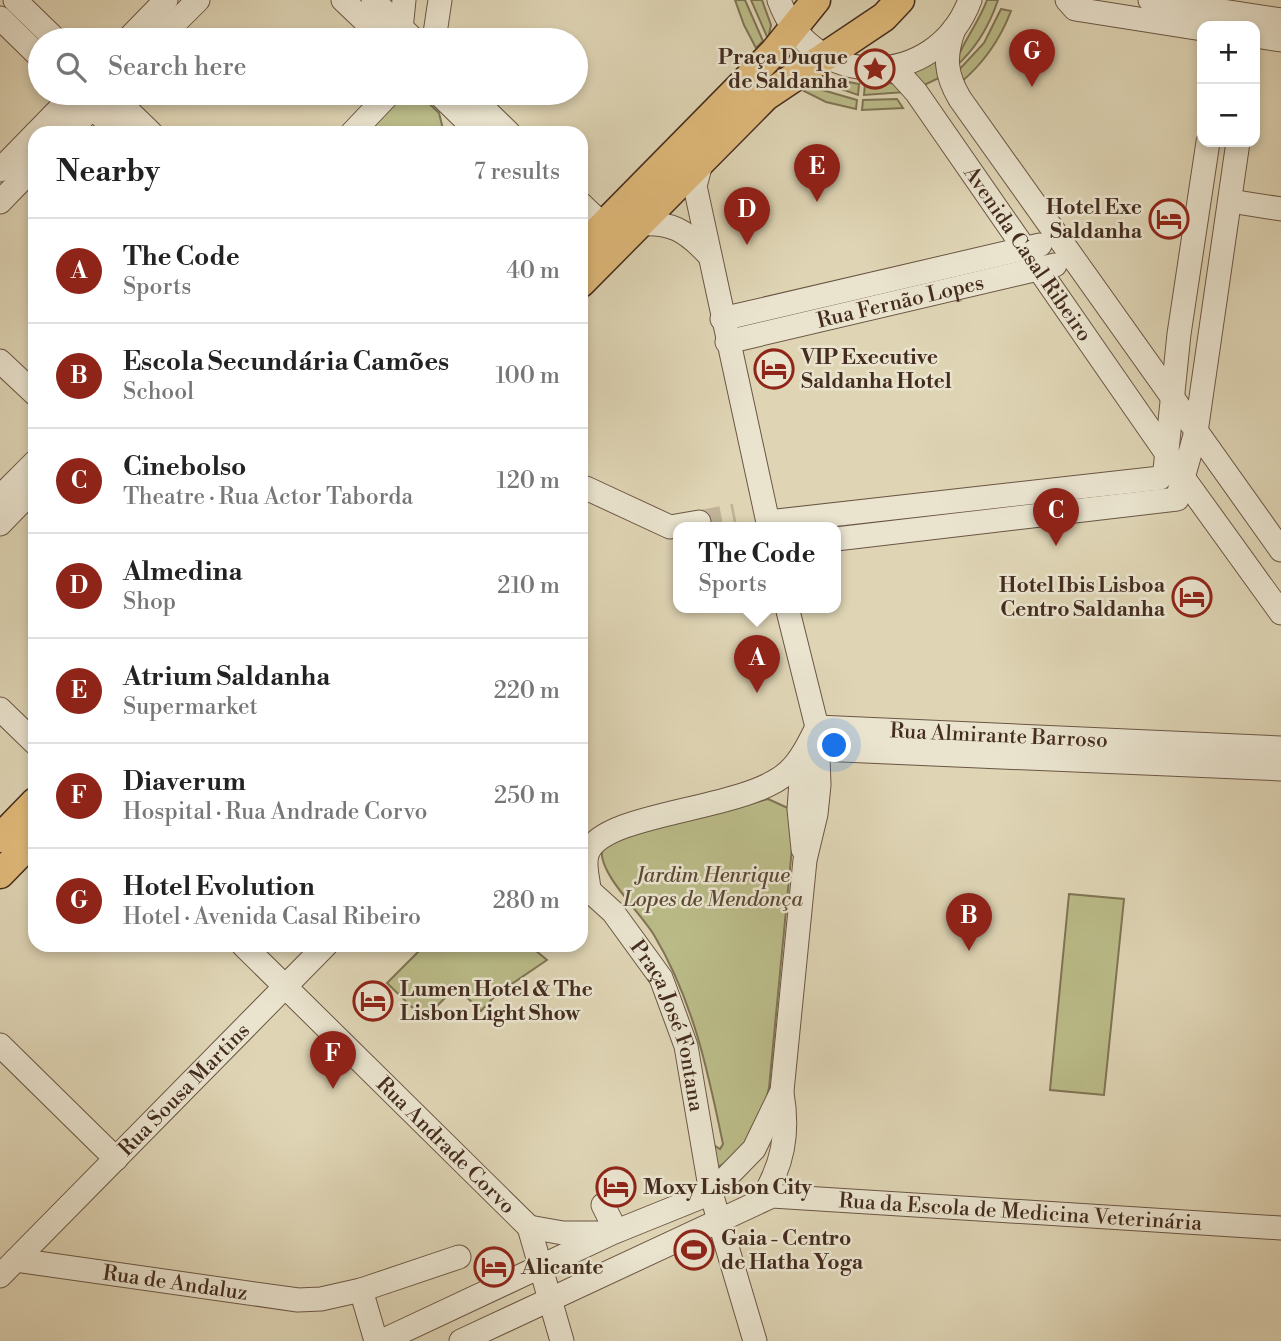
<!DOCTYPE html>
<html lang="en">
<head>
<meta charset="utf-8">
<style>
	:root { --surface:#fff; --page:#f6f6f6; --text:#222; --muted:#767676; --line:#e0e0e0; --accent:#8f2418 }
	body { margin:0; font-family:"Libre Bodoni",serif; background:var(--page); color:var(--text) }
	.controls { position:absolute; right:21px; top:21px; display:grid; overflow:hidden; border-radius:14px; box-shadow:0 4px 10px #0003 }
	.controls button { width:63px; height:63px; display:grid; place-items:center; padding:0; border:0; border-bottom:2px solid var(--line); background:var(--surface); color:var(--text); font:35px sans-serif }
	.you { position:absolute; left:835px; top:746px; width:24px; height:24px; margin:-18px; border:5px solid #fff; border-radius:50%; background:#1a73e8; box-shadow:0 0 0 10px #1a73e833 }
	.badge { display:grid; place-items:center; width:46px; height:46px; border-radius:50%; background:var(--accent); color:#fff; font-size:23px; font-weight:700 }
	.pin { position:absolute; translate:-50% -58px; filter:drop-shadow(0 2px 4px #0008) }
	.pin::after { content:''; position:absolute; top:37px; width:24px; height:21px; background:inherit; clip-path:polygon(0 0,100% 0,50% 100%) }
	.popup { position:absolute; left:673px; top:522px; width:168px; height:91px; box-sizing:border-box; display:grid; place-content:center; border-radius:14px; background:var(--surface); filter:drop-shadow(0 2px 5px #0005); font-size:23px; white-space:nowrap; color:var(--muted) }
	.popup b { font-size:26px; color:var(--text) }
	.popup::after { content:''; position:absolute; left:50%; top:100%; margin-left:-14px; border:14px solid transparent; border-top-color:var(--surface) }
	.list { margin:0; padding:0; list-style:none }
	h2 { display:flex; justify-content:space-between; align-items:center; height:91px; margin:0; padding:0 28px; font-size:30px }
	h2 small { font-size:23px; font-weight:400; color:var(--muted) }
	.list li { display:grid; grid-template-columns:46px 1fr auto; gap:21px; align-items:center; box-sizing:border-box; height:105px; padding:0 28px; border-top:2px solid var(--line) }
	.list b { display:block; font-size:26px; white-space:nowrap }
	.list p { margin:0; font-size:23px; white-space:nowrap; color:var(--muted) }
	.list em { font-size:23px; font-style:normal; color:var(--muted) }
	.icon { flex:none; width:38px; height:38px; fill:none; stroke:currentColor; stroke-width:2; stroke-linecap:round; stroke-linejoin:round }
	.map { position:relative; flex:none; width:1281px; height:1341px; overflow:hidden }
	.search { position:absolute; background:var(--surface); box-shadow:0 4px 10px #0003; left:28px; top:28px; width:560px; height:77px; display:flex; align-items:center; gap:18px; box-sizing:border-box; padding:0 24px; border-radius:38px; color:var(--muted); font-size:26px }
	.panel { position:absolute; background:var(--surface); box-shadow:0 4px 10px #0003; left:28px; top:126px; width:560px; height:826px; border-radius:21px }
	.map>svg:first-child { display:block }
</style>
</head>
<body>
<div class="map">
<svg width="1281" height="1341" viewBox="0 0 1281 1341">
	<rect width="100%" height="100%" fill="#dfd5b5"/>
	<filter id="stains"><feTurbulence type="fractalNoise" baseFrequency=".00286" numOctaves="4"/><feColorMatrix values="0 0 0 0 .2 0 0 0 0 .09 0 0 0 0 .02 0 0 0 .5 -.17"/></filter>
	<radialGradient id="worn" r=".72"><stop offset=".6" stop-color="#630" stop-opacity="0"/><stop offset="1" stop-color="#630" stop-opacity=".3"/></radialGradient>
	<!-- green -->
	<path fill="#babb88" stroke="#7f7454" stroke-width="2" d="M735,0h10l18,41 -7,7 -12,-23z
		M751,0h11l9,25 -3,14z
		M987,0h11c-9,27 -22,49 -44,68 7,-25 24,-43 33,-68z
		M1001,9l10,2c-11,29 -27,52 -51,72l-4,-10 28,-30z
		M936,60l5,17 -21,10 -9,-16z
		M819,76l40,8 -1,11 -46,-16z
		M893,83l13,9 -42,3 1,-11z
		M812,87l45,13 -1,9 -30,-7 -26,-13z
		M371,93h47l21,20 5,20h-106l32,-31z
		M897,99l6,9 -41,2 1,-10z
		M768,799l20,9 6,19 -25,261c-6,29 -23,66 -51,79l-6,-23 8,5 3,-5c-15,-73 -30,-144 -69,-209 -13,-22 -56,-62 -52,-85l17,-17z
		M1069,894l55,5 -20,196 -54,-5z
		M420,945h11l5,4 4,-4h89l18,15 -50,34 -16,17 -25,-24 -32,32 -37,-36 35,-35z"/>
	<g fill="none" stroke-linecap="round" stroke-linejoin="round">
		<!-- minor-tunnel -->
		<path stroke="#c0b397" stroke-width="23" stroke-dasharray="23 11" stroke-linecap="butt" d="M699,522l36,-7"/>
		<!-- minor casing -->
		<g stroke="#6b5644" stroke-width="25">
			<g id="minor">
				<path d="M15,0l41,40"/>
				<path d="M343,0l42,40"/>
				<path d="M373,0l41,40"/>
				<path d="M779,0c33,91 157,91 191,0"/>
				<path d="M1067,0l8,9 127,20"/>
				<path d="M1150,0l131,20"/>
				<path d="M0,18l40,39"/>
				<path d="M954,29c-10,27 -9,45 6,70l321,451"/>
				<path d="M1255,36l26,4"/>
				<path d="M400,39l4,-39"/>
				<path d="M127,40l39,-40"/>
				<path d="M158,40l40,-40"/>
				<path d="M434,40l6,-40"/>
				<path id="s1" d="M880,68l18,4 18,20 269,388 96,133"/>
				<path d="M77,93l42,40"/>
				<path d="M110,93l41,40"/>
				<path d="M438,93l41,40"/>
				<path d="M468,93l41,40"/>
				<path d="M36,133l39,-40"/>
				<path d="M67,133l35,-35"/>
				<path d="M352,133l38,-40"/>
				<path d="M702,160l-7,26 74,341"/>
				<path d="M0,170l35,-36"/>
				<path d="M1230,201l51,8"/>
				<path d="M0,202l35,-36"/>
				<path d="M581,204l22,21"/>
				<path d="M639,224c32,-2 46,6 68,29"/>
				<path d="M722,319l318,-74"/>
				<path id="s2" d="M727,342l328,-77"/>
				<path d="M0,361l35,33"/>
				<path d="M586,488l84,39 29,-5"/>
				<path d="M0,497l35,-35"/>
				<path d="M768,522l392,-44 5,-8 14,-136 29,-192"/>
				<path d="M0,524l35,-36"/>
				<path d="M836,539l341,-40 19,-67 42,-290"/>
				<path d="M0,709l35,34"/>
				<path id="s3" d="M817,727l464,21"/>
				<path d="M819,749l462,20"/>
				<path d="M803,849l-4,-40 4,-55"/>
				<path id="s4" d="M581,883l32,29 48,66 25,68 25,147 44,148"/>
				<path d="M589,889c-1,-12 -6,-26 -1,-37 18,-41 158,-41 200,-80 13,-12 21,-29 29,-45"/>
				<path id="s5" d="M243,945l286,282 33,114"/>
				<path d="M0,1045l116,114"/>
				<path d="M761,1200c22,-34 28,-67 21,-107"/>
				<path d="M603,1205l13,26"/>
				<path d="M529,1227l34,6h40"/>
				<path id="s6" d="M16,1260l282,40 23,-1 40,-9 15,51"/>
				<path id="s7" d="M0,1276l326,-331"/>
				<path d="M361,1290l98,-33"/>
				<path d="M382,1341l230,-108 99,-40 43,-44 28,-58 23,-231 11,-46 3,-29 -2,-58 -30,-120"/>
				<path id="s8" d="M461,1341l311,-145 509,32"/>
			</g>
		</g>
		<!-- major casing -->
		<g stroke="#442c1f" stroke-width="31">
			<path id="major" d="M581,248l193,-196 42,-52
				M581,283l185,-187 118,-79 16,-17
				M0,838l35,-36
				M0,874l35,-36"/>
		</g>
		<!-- minor -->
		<use href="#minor" stroke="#eae4cf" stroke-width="23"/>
		<!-- major -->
		<use href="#major" stroke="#e0ba7a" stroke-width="28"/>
	</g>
	<!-- icons -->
	<defs>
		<g id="sight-ring" transform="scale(2.0125)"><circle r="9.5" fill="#eae4cf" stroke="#8f2418" stroke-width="1.5"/><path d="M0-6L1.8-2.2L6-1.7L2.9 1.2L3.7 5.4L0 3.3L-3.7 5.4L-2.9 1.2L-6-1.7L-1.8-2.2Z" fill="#8f2418"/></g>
		<g id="hotel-ring" transform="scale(2.0125)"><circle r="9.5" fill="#eae4cf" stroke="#8f2418" stroke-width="1.5"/><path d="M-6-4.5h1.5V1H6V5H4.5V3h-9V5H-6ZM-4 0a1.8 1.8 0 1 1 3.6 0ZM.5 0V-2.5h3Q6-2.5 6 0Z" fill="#8f2418"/></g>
		<g id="stadium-ring" transform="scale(2.0125)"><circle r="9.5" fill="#eae4cf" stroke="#8f2418" stroke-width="1.5"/><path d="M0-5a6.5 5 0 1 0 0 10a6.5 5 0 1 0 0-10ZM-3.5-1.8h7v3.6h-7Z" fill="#8f2418"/></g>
	</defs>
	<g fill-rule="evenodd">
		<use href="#sight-ring" x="875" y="69"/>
		<use href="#hotel-ring" x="1169" y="219"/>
		<use href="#hotel-ring" x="774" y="369"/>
		<use href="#hotel-ring" x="1192" y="597"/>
		<use href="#hotel-ring" x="373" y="1001"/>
		<use href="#hotel-ring" x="616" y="1187"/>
		<use href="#stadium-ring" x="694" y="1250"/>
		<use href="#hotel-ring" x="494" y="1267"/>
	</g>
	<g text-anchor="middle" stroke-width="5" stroke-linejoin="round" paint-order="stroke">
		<!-- poi labels -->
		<g font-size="21" font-weight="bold" fill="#442c1f" stroke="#eae4cf" text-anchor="start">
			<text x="848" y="64" text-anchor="end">Praça Duque<tspan x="848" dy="24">de Saldanha</tspan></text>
			<text x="1142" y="214" text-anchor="end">Hotel Exe<tspan x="1142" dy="24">Saldanha</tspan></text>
			<text x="801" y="364">VIP Executive<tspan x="801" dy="24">Saldanha Hotel</tspan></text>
			<text x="1165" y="592" text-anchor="end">Hotel Ibis Lisboa<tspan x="1165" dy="24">Centro Saldanha</tspan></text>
			<text x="400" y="996">Lumen Hotel &amp; The<tspan x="400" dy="24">Lisbon Light Show</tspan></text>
			<text x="643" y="1194">Moxy Lisbon City</text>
			<text x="721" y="1245">Gaia - Centro<tspan x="721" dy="24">de Hatha Yoga</tspan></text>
			<text x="521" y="1274">Alicante</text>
		</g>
		<!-- street labels -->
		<g font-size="21" fill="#442c1f" stroke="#eae4cf">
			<text dy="7" stroke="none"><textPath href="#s1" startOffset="242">Avenida Casal Ribeiro</textPath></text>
			<text dy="7" stroke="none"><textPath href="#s2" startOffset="178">Rua Fernão Lopes</textPath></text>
			<text dy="7" stroke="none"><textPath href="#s3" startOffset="182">Rua Almirante Barroso</textPath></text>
			<text dy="7" stroke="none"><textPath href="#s4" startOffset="172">Praça José Fontana</textPath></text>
			<text dy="7" stroke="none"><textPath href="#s7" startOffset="262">Rua Sousa Martins</textPath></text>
			<text dy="7" stroke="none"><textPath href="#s5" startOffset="285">Rua Andrade Corvo</textPath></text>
			<text dy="7" stroke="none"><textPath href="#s8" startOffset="592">Rua da Escola de Medicina Veterinária</textPath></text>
			<text dy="7" stroke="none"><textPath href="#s6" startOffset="161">Rua de Andaluz</textPath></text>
		</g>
		<!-- park labels -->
		<g font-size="21" font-style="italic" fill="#5c4934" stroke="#eae4cf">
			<text x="713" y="882">Jardim Henrique<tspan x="713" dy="24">Lopes de Mendonça</tspan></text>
		</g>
	</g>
	<rect width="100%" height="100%" filter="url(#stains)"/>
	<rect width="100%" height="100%" fill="url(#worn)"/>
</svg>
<div class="controls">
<button>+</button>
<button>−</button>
</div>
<div class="you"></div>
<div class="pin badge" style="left:757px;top:693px">A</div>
<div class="popup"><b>The Code</b>Sports</div>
<div class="pin badge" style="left:969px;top:951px">B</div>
<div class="pin badge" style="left:1056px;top:546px">C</div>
<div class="pin badge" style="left:747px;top:245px">D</div>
<div class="pin badge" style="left:817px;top:202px">E</div>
<div class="pin badge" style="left:333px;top:1089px">F</div>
<div class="pin badge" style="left:1032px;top:87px">G</div>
<div class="search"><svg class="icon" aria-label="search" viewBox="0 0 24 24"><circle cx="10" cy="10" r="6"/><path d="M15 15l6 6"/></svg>Search here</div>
<section class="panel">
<h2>Nearby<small>7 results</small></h2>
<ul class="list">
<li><span class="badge">A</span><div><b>The Code</b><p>Sports</p></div><em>40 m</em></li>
<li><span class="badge">B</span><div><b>Escola Secundária Camões</b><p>School</p></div><em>100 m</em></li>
<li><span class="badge">C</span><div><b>Cinebolso</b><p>Theatre · Rua Actor Taborda</p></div><em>120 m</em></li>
<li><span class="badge">D</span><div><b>Almedina</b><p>Shop</p></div><em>210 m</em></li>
<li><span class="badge">E</span><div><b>Atrium Saldanha</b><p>Supermarket</p></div><em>220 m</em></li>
<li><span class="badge">F</span><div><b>Diaverum</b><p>Hospital · Rua Andrade Corvo</p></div><em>250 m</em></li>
<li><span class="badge">G</span><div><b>Hotel Evolution</b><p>Hotel · Avenida Casal Ribeiro</p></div><em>280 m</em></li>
</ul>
</section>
</div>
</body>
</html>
